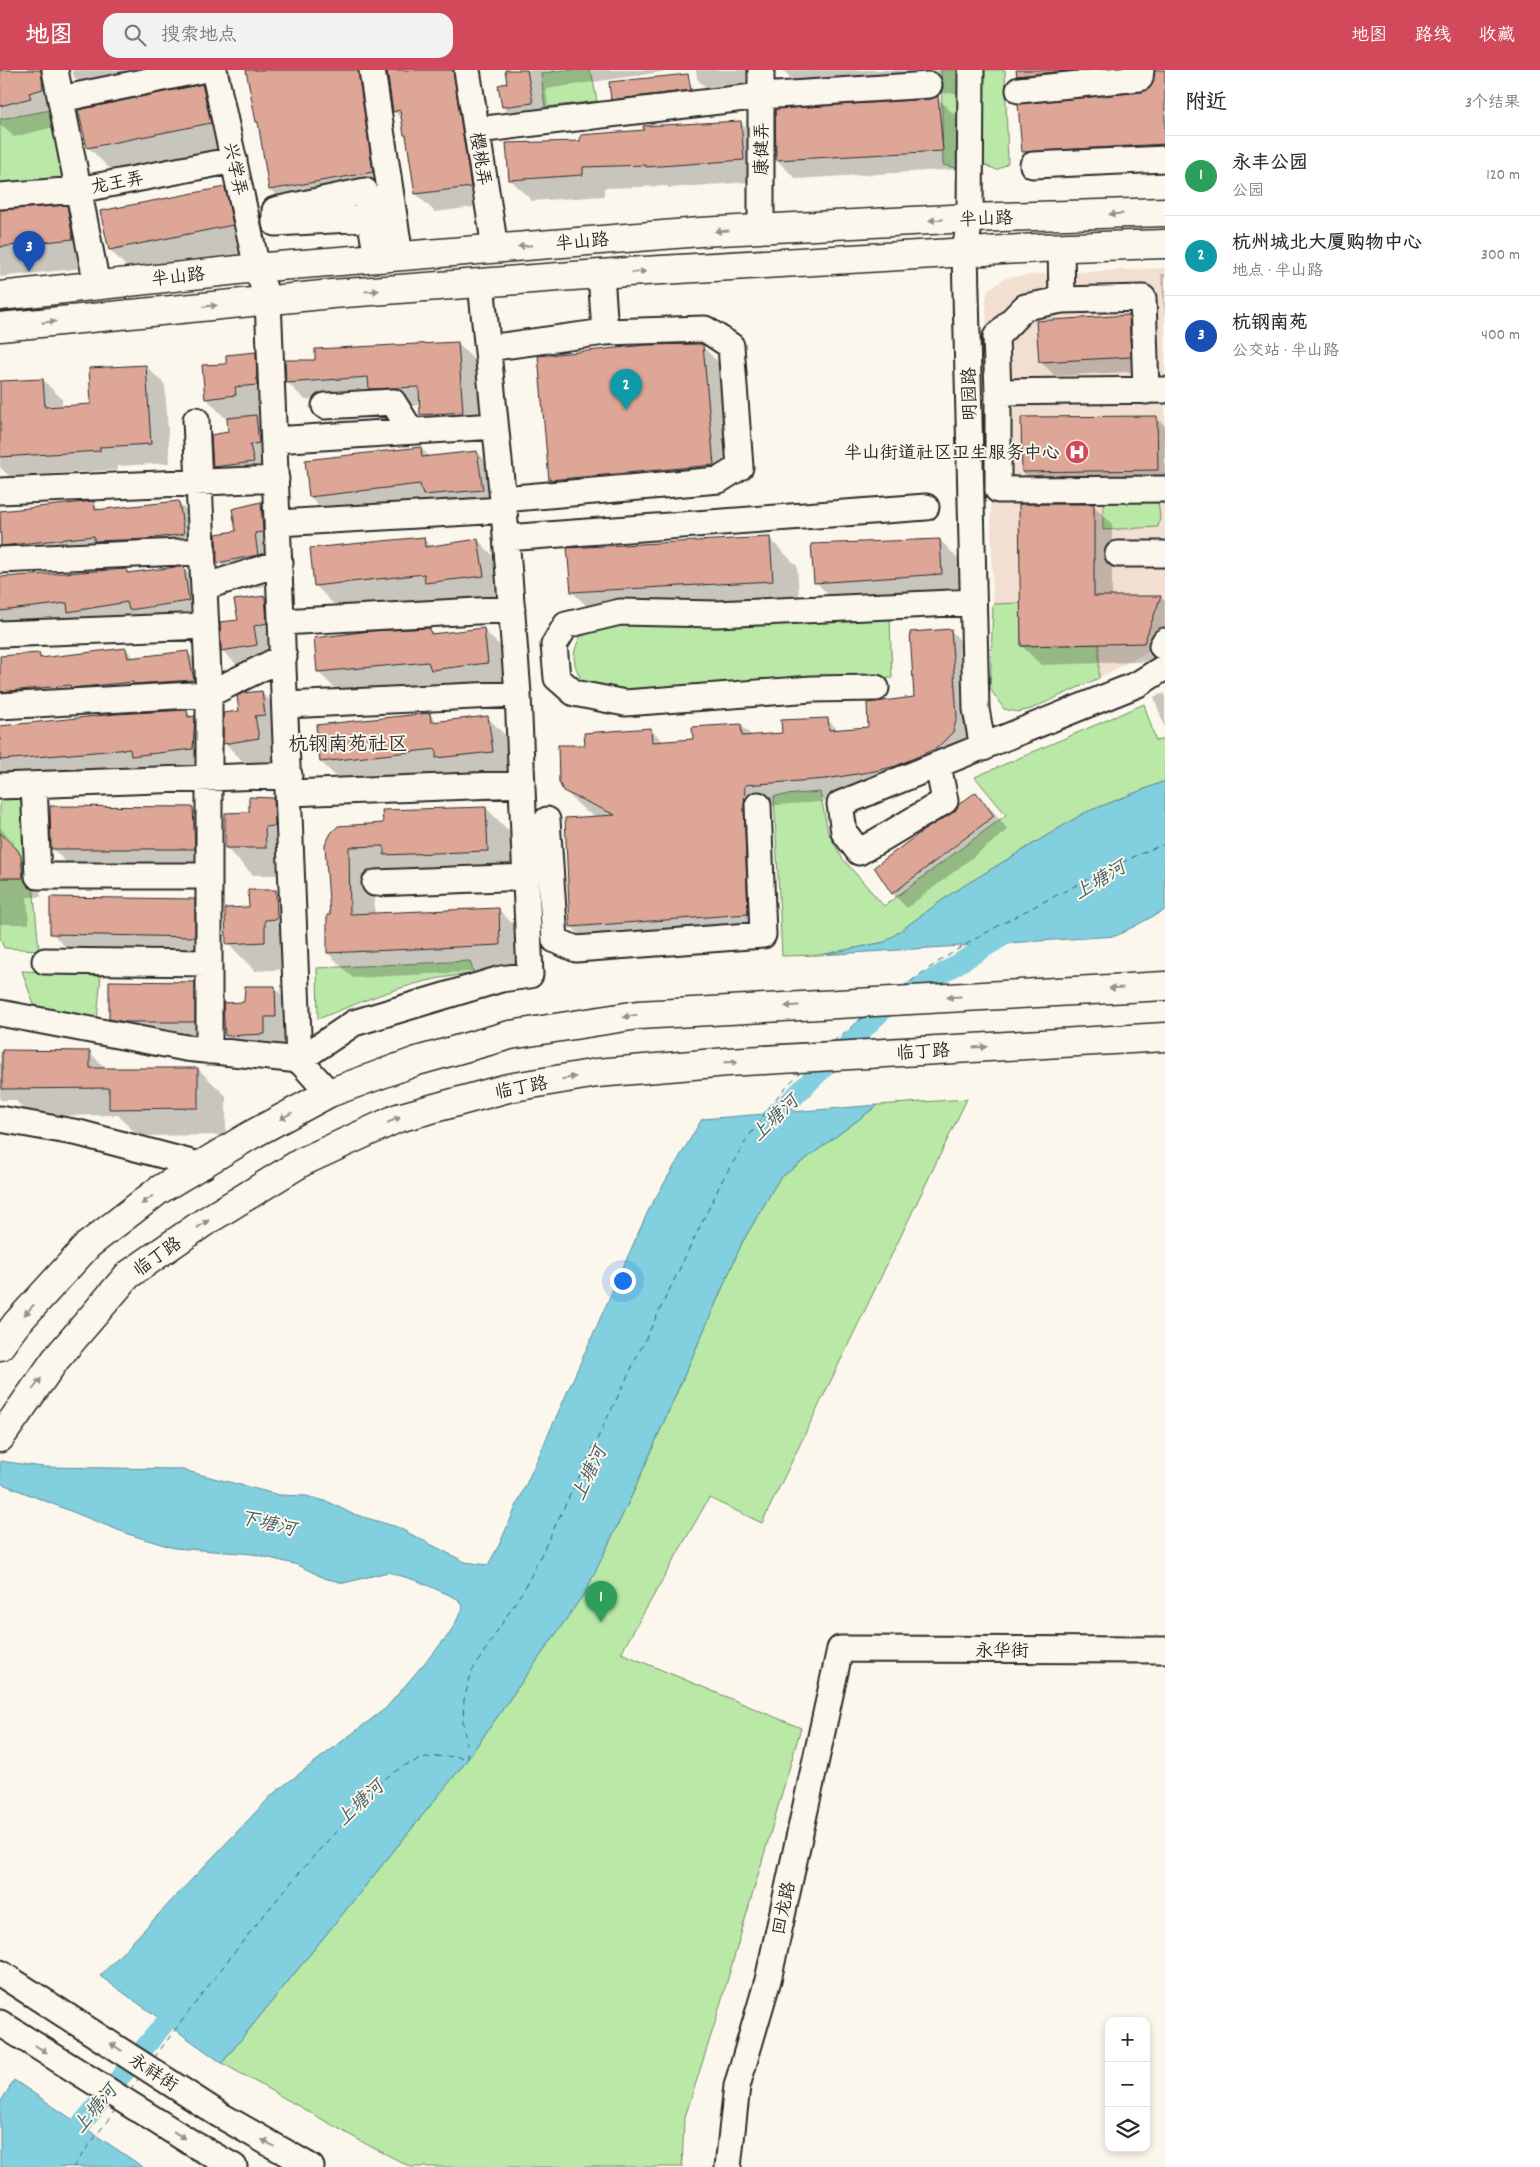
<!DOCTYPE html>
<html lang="zh">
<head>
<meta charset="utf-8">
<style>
	:root { --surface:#fff; --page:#f2f2f3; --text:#2b2b33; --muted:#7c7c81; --line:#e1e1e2; --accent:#d1495b }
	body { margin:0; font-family:Dekko,"LXGW WenKai TC",sans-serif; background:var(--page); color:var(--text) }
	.controls { position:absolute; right:15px; bottom:15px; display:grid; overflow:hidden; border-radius:10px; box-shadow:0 2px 8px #0003 }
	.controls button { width:45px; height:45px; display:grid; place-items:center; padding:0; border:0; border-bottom:1px solid var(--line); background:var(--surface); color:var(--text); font:25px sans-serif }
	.you { position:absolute; left:622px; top:1210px; width:18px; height:18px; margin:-12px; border:4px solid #fff; border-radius:50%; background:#1a73e8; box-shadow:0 0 0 8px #1a73e833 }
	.badge { display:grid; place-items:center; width:32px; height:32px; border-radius:50%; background:var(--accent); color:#fff; font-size:16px; font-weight:700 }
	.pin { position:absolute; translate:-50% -41px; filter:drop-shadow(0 1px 2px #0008) }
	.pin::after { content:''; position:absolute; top:26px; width:18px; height:15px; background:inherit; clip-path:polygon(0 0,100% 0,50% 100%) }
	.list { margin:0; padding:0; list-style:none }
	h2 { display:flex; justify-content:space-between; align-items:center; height:65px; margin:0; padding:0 20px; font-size:21px }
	h2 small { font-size:16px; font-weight:400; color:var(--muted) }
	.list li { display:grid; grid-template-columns:32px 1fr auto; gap:15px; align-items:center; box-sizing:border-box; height:80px; padding:0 20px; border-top:1px solid var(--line) }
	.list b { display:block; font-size:19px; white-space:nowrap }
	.list p { margin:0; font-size:16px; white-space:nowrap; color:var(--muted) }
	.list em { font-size:16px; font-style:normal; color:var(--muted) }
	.icon { flex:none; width:28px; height:28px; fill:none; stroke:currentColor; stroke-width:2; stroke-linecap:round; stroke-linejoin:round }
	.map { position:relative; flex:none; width:1165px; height:2097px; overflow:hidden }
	header { display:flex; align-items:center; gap:30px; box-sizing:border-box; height:70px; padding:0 25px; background:var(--accent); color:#fff }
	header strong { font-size:24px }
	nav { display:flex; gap:28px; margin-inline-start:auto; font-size:18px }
	.search { width:350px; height:45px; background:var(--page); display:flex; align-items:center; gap:12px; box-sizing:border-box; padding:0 18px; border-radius:15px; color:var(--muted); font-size:19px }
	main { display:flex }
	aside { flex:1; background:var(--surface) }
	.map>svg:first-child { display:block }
</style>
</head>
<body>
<header>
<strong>地图</strong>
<div class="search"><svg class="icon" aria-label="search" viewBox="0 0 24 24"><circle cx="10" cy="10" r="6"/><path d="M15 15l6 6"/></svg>搜索地点</div>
<nav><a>地图</a><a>路线</a><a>收藏</a></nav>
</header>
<main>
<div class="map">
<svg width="1165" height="2097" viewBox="0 0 1165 2097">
	<rect width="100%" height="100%" fill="#fbf7ec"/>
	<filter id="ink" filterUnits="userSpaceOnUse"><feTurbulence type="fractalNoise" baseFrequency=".02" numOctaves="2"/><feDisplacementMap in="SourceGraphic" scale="10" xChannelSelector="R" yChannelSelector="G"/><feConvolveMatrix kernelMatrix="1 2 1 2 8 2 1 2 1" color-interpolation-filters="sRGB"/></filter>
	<g filter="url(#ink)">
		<!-- built -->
		<path fill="#f2dfd2" d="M1165,198v374l-66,36 -68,31 -13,3 -14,-3 -14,-20 3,-85 -7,-303 2,-11 17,-12 34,-4z"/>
		<!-- green -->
		<path fill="#bae8a6" stroke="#728a68" d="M561,0h27l4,5 5,26 -52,6 -4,-33z
			M941,0h21v85l-6,13 -13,-3z
			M981,0h24l3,93 -11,7 -15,-6z
			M51,40l12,69 -63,8v-68z
			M1158,431l2,17 -2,9 -55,3v-28z
			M1021,533v43l78,-2v34l-68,31 -13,3 -14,-3 -14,-20 3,-85z
			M828,550h62l2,58 -263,14 -45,-7c-10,-19 -14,-28 -4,-48l21,-9 20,-4z
			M1144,634l12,37 9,-2v42l-81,32 -132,80 -67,49 -64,13 -39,1 -8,-160 46,-4 8,40 14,26 42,48 122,-91 -31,-38z
			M25,726l14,154 -35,-2 -4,-10v-141z
			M470,891l4,13c-55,3 -106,25 -156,45l-1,-51z
			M22,901l79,3 -4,47 -62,-13z
			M967,1029l-205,424 -53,-25 -88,155 180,75 -87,298 -30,94 -2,47h-271l-45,-23 -144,-81 242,-299 122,-173 47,-98 109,-250 37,-64 99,-74z"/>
		<!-- water -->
		<path fill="#81cfdf" stroke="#5f8d97" d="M1165,711v129l-49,26 -295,19 64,-13 67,-49 132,-80z
			M878,1035l-99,74 -37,64 -109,250 -47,98 -122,173 -242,299 -122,-87 174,-183 112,-85 64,-75 13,-25 -5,-9 -40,-18 -30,-9 -44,11 -20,-5 -26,-13 -45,-11 -79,-6 -46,-14 -128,-51v-22l43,6 136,2 100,26 27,1 23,6 21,11 47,14 68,35 23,3 11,-20 150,-336 53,-90z
			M14,2010l129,87h-143v-64z"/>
		<!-- shadow -->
		<path fill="#0003" fill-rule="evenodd" d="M0,0h47l11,56 -44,11 -11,-11h-3z
			M72,0h158l2,9 -30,6 28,28 8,38 -122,24 -27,-27 -5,-23 19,-19 -29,-29z
			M247,0h219l23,135 -54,7 -19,-18 -13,-73 -9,-10 -7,-36 -5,2 9,113 -102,18 -19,-19 -11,-66z
			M506,0h169l-129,19 4,37 -24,4 -23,-23 -4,-21 9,-1z
			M696,0h70l-41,37 -28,-28z
			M783,0h173l2,23 -147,6z
			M1024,0h141v92l-124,7 -18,-18 119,-58 11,-7 3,-12 -112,18z
			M674,17l2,15 -55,6 -9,-9z
			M937,28l19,18 5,53 -165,10 -19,-19z
			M740,52l22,22 2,37 -95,7 -2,-2 -63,2v8l-72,5 -22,-22 71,-37z
			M224,119l28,27 8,36 -123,25 -27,-27z
			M66,137l28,27 6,32 -100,11v-66z
			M1161,204h4v44z
			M1129,246l14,14 1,41 -89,5 -14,-14z
			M457,273l19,19 5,68 -41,2 -19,-18v-9l-33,2 -11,-12 -72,5 -18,-18 29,-21z
			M702,276l19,19 11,118 -163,15 -19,-19z
			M255,283l28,28 -2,108 -40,5 -27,-27 16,-34 -2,-12 -22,-23z
			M146,296l19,19 5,78 -52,3v4l-109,6 -9,-9v-84l43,-3 19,19v8l30,-2z
			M1156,347l9,9v63l-123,2 -19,-19z
			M421,378l9,9 47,-5 28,28 5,37 -172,7 -28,-27z
			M178,432l28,28 5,32 -30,4 30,29 5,34 -216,8v-59l125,-8 -7,-6 -118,5v-60l3,3 90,-9 8,8zM178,496v2l-48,6 -6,-6z
			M260,434l28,27 -3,51 -39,8 -28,-28 19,-30z
			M1093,435l19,19v73h49l4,4v55l-2,5 -122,4 -19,-19z
			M769,468l28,28 3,42 -200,11 -28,-27z
			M424,469l8,8 46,-7 27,28 6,35 -169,10 -27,-28z
			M940,470l27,28 2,33 -126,9 -27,-28z
			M264,528l28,27 -42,53 -27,-27 17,-30z
			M429,559l5,5 49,-5 28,28 4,33 -169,9 -28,-27z
			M950,560l21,21 6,88 -130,61 -82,6 3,128 -176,14 -20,-21 27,-109 -14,-7 -21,-21 22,-44 65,-16 13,12 31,-1 46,-16 11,11 31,-2 45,-14 10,10 31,-1 46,-31z
			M126,579l9,10 52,-7 28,28 5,28 -35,2 37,35v30l-222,9v-57l102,-10 -5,-5 -30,4 -7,-6 -60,6v-58l39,-4 4,5zM153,612l3,2 -27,1v-2zM160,639l3,3 -36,2v-2z
			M262,623l27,27 -3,45 -34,6 -27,-28 16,-31z
			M1165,623v35l-11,-31z
			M430,645l8,8 50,-5 27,27 5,35 -171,9 -28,-27z
			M976,723l14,14 18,23 -101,78 -14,-14 -17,-27 77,-53z
			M273,729l28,28 -8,48h-40l-27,-27 24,-35z
			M192,738l28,27 2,41h-142l-28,-28z
			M486,738l25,25 2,43 -140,-4 2,42 123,-5 25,25 2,35 -172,9 -25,-25 3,-37 -4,-70 57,-22z
			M0,758l14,14v7l25,28 2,20h-14l2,27h-29z
			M276,821l27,28 -11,50 -37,2 -27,-28 22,-35z
			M194,830l28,28v36l-143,-3 -27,-28z
			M194,913l28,28v38l-84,-3 -28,-28z
			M274,917l28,28 1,29 -50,19 -27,-28 19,-32z
			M0,981l89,1 17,17h92l28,27v39l-88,1 -20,-21 -87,1 -16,-16h-15z"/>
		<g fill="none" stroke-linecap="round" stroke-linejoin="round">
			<!-- canal -->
			<path stroke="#81cfdf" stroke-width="20" d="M758,1062l127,-124 127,-77
				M46,2097l137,-166"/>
			<!-- ferry -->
			<path stroke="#455c61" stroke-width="1" stroke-dasharray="6 5" stroke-linecap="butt" d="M902,918c50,-39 107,-69 163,-97 33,-17 65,-34 100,-47
				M833,972l32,-26
				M154,1988c60,-80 120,-160 188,-233 16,-18 36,-44 57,-56 22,-14 44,-14 69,-11l-5,-37 1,-21 8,-29 55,-87 196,-405c23,-38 45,-77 78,-107
				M130,2020l10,-13
				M73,2097l43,-58"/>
		</g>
		<!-- building -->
		<path fill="#dea697" stroke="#2b2b2b" d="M0,0h41l2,19 -14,4 2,5 -31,8z
			M246,0h112l15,102 -104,18 -11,-68h-2z
			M387,0h66l18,117 -56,7 -9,-59h-2l-4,-25 -7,2z
			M505,0h22l6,33 -31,4 -4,-22 9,-2z
			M1016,0h59l-58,6z
			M1155,0h10v74l-143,8 -4,-48 124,-12 10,-7z
			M688,4l3,16 -80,10 -2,-18z
			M202,14l9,39 -124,25 -9,-38z
			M938,26l5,55 -167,9 -1,-51 155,-10z
			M741,51l3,39 -98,7v-2l-63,2v8l-74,5 -3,-37 74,-2 1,-6 63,-5 -1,-4z
			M225,117l8,38 -124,25 -9,-39z
			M67,135l6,34 -73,8v-37z
			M1129,245l2,42 -92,5 -3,-41z
			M458,272l5,70 -43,3 -1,-28 -50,2 -1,-12 -82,6 -1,-23h30v-11z
			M701,274l2,1 11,120 -165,15 -11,-124 108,-11z
			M256,282l1,33 -22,2 1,8 -31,4 -3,-34 24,-1v-9z
			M146,295l5,79 -51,3v4l-100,6v-76l43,-2 2,28 46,-3 -2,-36z
			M256,345l3,28 -9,2 4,17 -41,5 -2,-32 17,-3 -1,-14z
			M1157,346l1,54 -136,2 -1,-55z
			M421,377l1,10 55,-6 6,39 -60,5 -3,-11 -111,13 -4,-37z
			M94,431l1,9 84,-9 5,33 -36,5 -54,2v-5l-93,10 -1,-35z
			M261,432l2,30 -8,1 3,22 -41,8 -1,-29 20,-3 -4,-22z
			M1019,434h75v92h67l-17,47 -123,3z
			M424,467l1,10 53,-8 6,37 -59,7 -1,-9 -110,12 -4,-38z
			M770,467l3,44 -202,11 -4,-44z
			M940,469l2,35 -128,9 -3,-39z
			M184,496l5,35 -60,9 -2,-8 -59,10 -1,-9 -67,8v-34l127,-8v4z
			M265,526l2,27 -13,3 3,19 -36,6 -1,-29 18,-2 -4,-20z
			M430,558l1,6 53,-6 4,35 -57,7 -3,-8 -111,10 -3,-34 56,-7z
			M951,559l6,88 -4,15 -16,16 -41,18 -21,5 -49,8 -81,6 -1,21 4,108 -178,13 -5,-109 50,-3 -52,-24 -4,-9 -1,-37h27l-1,-12 67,-5 1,14 41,-3 -1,-12 49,-3 1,12 40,-3 -1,-13 47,-2 1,12 39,-3 -1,-24 47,-6 -4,-65z
			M126,578l2,10 60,-7 6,29 -61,4v-2l-62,6 -1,-3 -70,7v-36l39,-3 1,5z
			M262,621l3,24 -10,1 4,22 -36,6v-31l16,-2 -2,-15 6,-3z
			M187,640l1,7 7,-1 -2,33 -62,7 -1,-7 -130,11v-34l116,-12z
			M430,643l1,9 57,-6 5,36 -57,6v-9l-116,13 -4,-37z
			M976,722l18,24 -102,78 -18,-27 50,-37 28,-17 6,-8z
			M249,727l25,1 1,28 -10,1 1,21h-41v-35l24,-1z
			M50,736l143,1 2,42h-144z
			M486,737l2,44 -104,4v-9l-35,1 1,67 149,-6 1,37 -173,8v-38h3l-5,-70 6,-12 7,-7 45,-3 -1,-13z
			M0,763l17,16 4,7 2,22h-23z
			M248,820h28l1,29 -12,1v22l-39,2 -1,-36 24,-1z
			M50,827l145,2v38l-145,-3z
			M109,911l86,1v40h-70l-16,-3z
			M245,916h30l1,31h-11v17l-40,2 -2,-33 21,-1z
			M2,980l88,1v17h108v40l-89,1v-21l-107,1z"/>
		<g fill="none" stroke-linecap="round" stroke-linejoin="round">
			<!-- minor casing -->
			<g stroke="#2b2b2b" stroke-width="29">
				<path id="minor" d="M55,0l42,215
					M214,0l43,198 11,32 31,760 30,33
					M372,0l28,186
					M467,0l28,178
					M761,0v159
					M971,0l-1,148 -5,34 11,457 7,39
					M1019,20l121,-12 1,-8
					M61,29l140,-29
					M477,60l284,-34 168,-11
					M1033,95l132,-6
					M0,126l78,-6 156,-30
					M370,148l-95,5v-13l90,-19 12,66
					M1061,177l1,53 81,-2 3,93
					M1062,230l-37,7 -29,30 2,55 167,-2
					M488,278l117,-16 -4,-58
					M998,322v98l167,-1
					M325,336l68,-4 18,29
					M196,350l13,274v357
					M274,370l221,-14
					M0,421l276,-12
					M503,429l216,-19 21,-13 -9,-121 -26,-17 -100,3
					M278,453l226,-13
					M506,468l420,-31
					M1118,484h47
					M0,490l203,-9
					M204,517l76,-24
					M282,552l230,-13
					M0,564l206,-8
					M1162,576l3,-5
					M876,618l-64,1 -187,14 -51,-10 -17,-15 -3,-33 12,-20 54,-13 96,2 257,-12
					M286,635l232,-11
					M0,636l209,-12 75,-37
					M938,695l7,36 -86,51 -15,-20 -4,-28 298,-120 27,-17
					M34,715l4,91h171
					M0,716l289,-11
					M290,723l232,-9
					M547,750l8,120 21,9 187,-14 -5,-130
					M375,813l151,-6
					M45,891l164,2
					M0,943l186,35 113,12 55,-37 147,-44 29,-4 -12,-281 -14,-184 -23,-227
					M0,1049l79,14 124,33
					M0,1903l220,142 91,52
					M0,1953l195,122 39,22
					M728,2097l9,-81 31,-106 72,-331 325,1"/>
			</g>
			<!-- major casing -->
			<g stroke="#2b2b2b" stroke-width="31">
				<path id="major" d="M0,226l266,-29 434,-35 270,-14 195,-6
					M0,257l332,-33 295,-22 411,-24 127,-4
					M0,1276l16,-22 72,-79 71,-55 92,-55 78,-42 88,-32 93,-26 128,-20 527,-29
					M0,1368l56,-79 72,-84 75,-52 99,-61 96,-44 110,-30 89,-15 131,-11 437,-25"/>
			</g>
			<!-- minor -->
			<use href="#minor" stroke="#fbf7ec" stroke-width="25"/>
			<!-- major -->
			<use href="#major" stroke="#fbf7ec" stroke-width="28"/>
		</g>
		<!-- one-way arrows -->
		<defs><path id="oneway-solid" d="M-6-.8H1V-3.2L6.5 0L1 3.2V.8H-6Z" transform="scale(1.25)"/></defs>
		<g fill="#93918c">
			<use href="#oneway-solid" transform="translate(1116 144) rotate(178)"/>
			<use href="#oneway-solid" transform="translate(936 150) rotate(177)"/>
			<use href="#oneway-solid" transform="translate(722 161) rotate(177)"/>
			<use href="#oneway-solid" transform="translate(525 176) rotate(175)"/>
			<use href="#oneway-solid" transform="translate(639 202) rotate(-3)"/>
			<use href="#oneway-solid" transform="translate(372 221) rotate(-4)"/>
			<use href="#oneway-solid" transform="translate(210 236) rotate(-6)"/>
			<use href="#oneway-solid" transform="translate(49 252) rotate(-6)"/>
			<use href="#oneway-solid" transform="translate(1116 918) rotate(177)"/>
			<use href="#oneway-solid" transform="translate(954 927) rotate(177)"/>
			<use href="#oneway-solid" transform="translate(792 936) rotate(177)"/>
			<use href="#oneway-solid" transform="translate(630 946) rotate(171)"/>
			<use href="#oneway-solid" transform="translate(980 977) rotate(-3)"/>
			<use href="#oneway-solid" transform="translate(731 992) rotate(-4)"/>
			<use href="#oneway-solid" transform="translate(569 1008) rotate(-9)"/>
			<use href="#oneway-solid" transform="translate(286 1046) rotate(151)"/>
			<use href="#oneway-solid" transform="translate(394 1050) rotate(-22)"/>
			<use href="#oneway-solid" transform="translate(147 1130) rotate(143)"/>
			<use href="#oneway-solid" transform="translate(203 1154) rotate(-33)"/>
			<use href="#oneway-solid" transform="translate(29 1240) rotate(132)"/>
			<use href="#oneway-solid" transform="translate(37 1314) rotate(-53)"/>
			<use href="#oneway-solid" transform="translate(116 1977) rotate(-147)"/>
			<use href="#oneway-solid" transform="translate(41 1979) rotate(32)"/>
			<use href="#oneway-solid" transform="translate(179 2065) rotate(32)"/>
			<use href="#oneway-solid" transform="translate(268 2073) rotate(-150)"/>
		</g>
	</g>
	<!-- icons -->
	<defs>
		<g id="hospital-disc" transform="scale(1.25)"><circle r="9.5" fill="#d1495b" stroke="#fbf7ec"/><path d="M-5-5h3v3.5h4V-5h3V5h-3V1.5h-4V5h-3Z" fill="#fff"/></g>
	</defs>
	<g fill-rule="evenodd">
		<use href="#hospital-disc" x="1077" y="382"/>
	</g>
	<g text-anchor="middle" stroke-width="4" stroke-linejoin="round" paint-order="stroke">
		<!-- street labels -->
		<g font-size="18" fill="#2b2b2b" stroke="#fbf7ec">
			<text transform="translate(761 79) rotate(-90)" y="6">康健弄</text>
			<text transform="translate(481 89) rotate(81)" y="6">樱桃弄</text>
			<text transform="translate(236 99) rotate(78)" y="6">兴学弄</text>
			<text transform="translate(117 112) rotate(-11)" y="6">龙王弄</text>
			<text transform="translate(986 148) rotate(-2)" y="6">半山路</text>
			<text transform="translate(582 171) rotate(-5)" y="6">半山路</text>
			<text transform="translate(178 206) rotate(-6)" y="6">半山路</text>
			<text transform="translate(969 324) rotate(-91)" y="6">明园路</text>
			<text transform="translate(923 981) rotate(-3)" y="6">临丁路</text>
			<text transform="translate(521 1017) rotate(-11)" y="6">临丁路</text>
			<text transform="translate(157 1186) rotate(-35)" y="6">临丁路</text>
			<text x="1002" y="1586">永华街</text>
			<text transform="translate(783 1838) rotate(-78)" y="6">回龙路</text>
			<text transform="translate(154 2002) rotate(33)" y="6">永祥街</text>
		</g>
		<!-- poi labels -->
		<g font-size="18" fill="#2b2b2b" stroke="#fbf7ec" text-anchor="end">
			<text x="1060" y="388">半山街道社区卫生服务中心</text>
		</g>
		<!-- water labels -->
		<g font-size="19" font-style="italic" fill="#455c61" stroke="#fbf7ec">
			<text transform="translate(1099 809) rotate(-31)" y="7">上塘河</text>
			<text transform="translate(774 1047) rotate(-44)" y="7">上塘河</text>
			<text transform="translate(588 1403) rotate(-65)" y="7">上塘河</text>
			<text transform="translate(268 1452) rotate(13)" y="7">下塘河</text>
			<text transform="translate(359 1732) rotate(-43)" y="7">上塘河</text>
			<text transform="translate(94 2038) rotate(-50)" y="7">上塘河</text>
		</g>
		<!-- quarter labels -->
		<g font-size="20" fill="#2b2b2b" stroke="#fbf7ec">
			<text x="348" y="680">杭钢南苑社区</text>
		</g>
	</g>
</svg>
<div class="controls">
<button>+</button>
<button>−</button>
<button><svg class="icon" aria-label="layers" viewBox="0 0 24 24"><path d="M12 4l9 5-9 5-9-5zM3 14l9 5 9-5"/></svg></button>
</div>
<div class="you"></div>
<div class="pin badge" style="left:601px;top:1552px;background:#2e9e5b">1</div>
<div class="pin badge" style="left:626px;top:340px;background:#0f9aa8">2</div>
<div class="pin badge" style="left:29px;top:202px;background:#1a4fb4">3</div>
</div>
<aside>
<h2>附近<small>3个结果</small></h2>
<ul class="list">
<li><span class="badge" style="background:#2e9e5b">1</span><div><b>永丰公园</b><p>公园</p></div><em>120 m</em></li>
<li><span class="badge" style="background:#0f9aa8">2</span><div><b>杭州城北大厦购物中心</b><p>地点 · 半山路</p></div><em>300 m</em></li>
<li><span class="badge" style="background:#1a4fb4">3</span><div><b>杭钢南苑</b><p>公交站 · 半山路</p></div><em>400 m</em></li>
</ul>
</aside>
</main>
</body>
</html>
